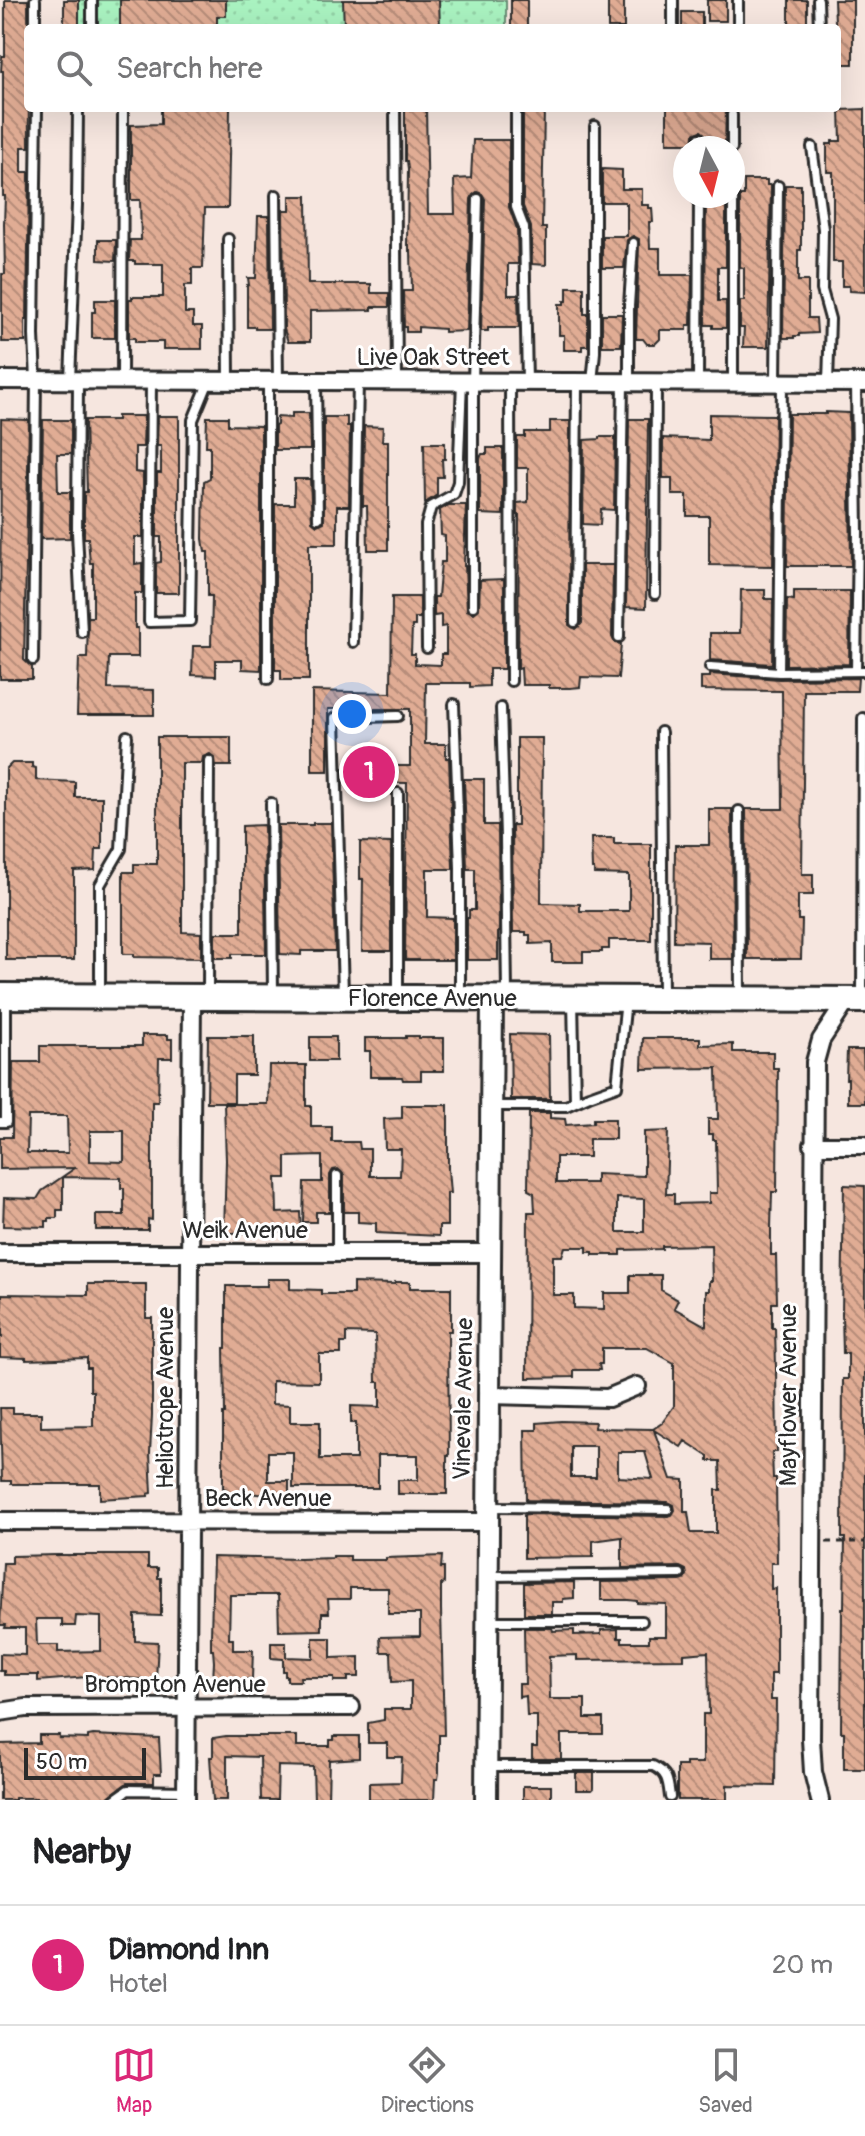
<!DOCTYPE html>
<html lang="en">
<head>
<meta charset="utf-8">
<style>
	:root { --surface:#fff; --page:#f6f6f6; --text:#202124; --muted:#757577; --line:#e0e0e0; --accent:#db2777 }
	body { margin:0; font-family:Pangolin,sans-serif; background:var(--page); color:var(--text) }
	.compass { position:absolute; left:673px; top:136px; width:72px; height:72px; border-radius:50%; background:var(--surface); box-shadow:0 8px 32px #0002; rotate:173deg }
	.scale { position:absolute; left:24px; bottom:20px; width:122px; box-sizing:border-box; padding-left:8px; border:4px solid #2b2b2b; border-top:0; font-size:22px; line-height:28px; white-space:nowrap; color:#2b2b2b; -webkit-text-stroke:6px #fff; paint-order:stroke }
	.you { position:absolute; left:352px; top:714px; width:28px; height:28px; margin:-20px; border:6px solid #fff; border-radius:50%; background:#1a73e8; box-shadow:0 0 0 12px #1a73e833 }
	.badge { display:grid; place-items:center; width:52px; height:52px; border-radius:50%; background:var(--accent); color:#fff; font-size:26px; font-weight:700 }
	.pin { position:absolute; translate:-50% -50%; border:4px solid #fff; box-shadow:0 2px 8px #0006 }
	.list { margin:0; padding:0; list-style:none }
	h2 { display:flex; justify-content:space-between; align-items:center; height:104px; margin:0; padding:0 32px; font-size:34px }
	h2 small { font-size:26px; font-weight:400; color:var(--muted) }
	.list li { display:grid; grid-template-columns:52px 1fr auto; gap:24px; align-items:center; box-sizing:border-box; height:120px; padding:0 32px; border-top:2px solid var(--line) }
	.list b { display:block; font-size:30px; white-space:nowrap }
	.list p { margin:0; font-size:26px; white-space:nowrap; color:var(--muted) }
	.list em { font-size:26px; font-style:normal; color:var(--muted) }
	.icon { flex:none; width:44px; height:44px; fill:none; stroke:currentColor; stroke-width:2; stroke-linecap:round; stroke-linejoin:round }
	.map { position:relative; flex:none; width:865px; height:1800px; overflow:hidden }
	.search { position:absolute; background:var(--surface); box-shadow:0 8px 32px #0002; left:24px; right:24px; top:24px; height:88px; display:flex; align-items:center; gap:20px; box-sizing:border-box; padding:0 28px; border-radius:8px; color:var(--muted); font-size:30px }
	.sheet { height:224px; background:var(--surface) }
	nav { display:flex; justify-content:space-around; align-items:center; box-sizing:border-box; height:112px; border-top:2px solid var(--line); background:var(--surface); font-size:22px; color:var(--muted) }
	nav a { display:grid; justify-items:center; gap:4px }
	nav .on { color:var(--accent) }
	.map>svg:first-child { display:block }
</style>
</head>
<body>
<div class="map">
<svg width="865" height="1800" viewBox="0 0 865 1800">
	<defs>
		<pattern id="park-dots" width="8" height="8" patternUnits="userSpaceOnUse" patternTransform="scale(2)"><rect width="8" height="8" fill="#a9f2c0"/><path d="M2 2h.1M6 6h.1" fill="none" stroke="#92d0a5" stroke-width="1.8" stroke-linecap="round"/></pattern>
		<pattern id="building-back-hatch" width="6" height="6" patternUnits="userSpaceOnUse" patternTransform="scale(2)"><rect width="6" height="6" fill="#e0ac94"/><path d="M-1 5l2 2M0 0l6 6M5-1l2 2" fill="none" stroke="#b68c79"/></pattern>
	</defs>
	<rect width="100%" height="100%" fill="#f6e6df"/>
	<filter id="ink" filterUnits="userSpaceOnUse"><feTurbulence type="fractalNoise" baseFrequency=".0125" numOctaves="2"/><feDisplacementMap in="SourceGraphic" scale="16" xChannelSelector="R" yChannelSelector="G"/><feConvolveMatrix kernelMatrix="1 2 1 2 8 2 1 2 1" color-interpolation-filters="sRGB"/></filter>
	<g filter="url(#ink)">
		<!-- park -->
		<path fill="url(#park-dots)" stroke="#6a8e76" stroke-width="2" d="M79,0h427v28h-427z"/>
		<!-- building -->
		<path fill="url(#building-back-hatch)" stroke="#2b2b2b" stroke-width="2" fill-rule="evenodd" d="M5,0h23l1,147h-7v25h7l-2,148h-2v22h-23v-68h3l-1,-50 1,-28h-2v-125h-2l1,-15h3z
			M64,0h15v28h-15z
			M120,0h106v16h-9v12h-97z
			M343,0h96l1,28h-96z
			M511,0h16v28h-16z
			M608,0h16v28h-16z
			M707,0h19v21h-19z
			M789,0h18v28h-18z
			M834,0h19v64h-16z
			M682,12h20v16h-20z
			M161,108h69l-2,100h-23l-2,60h-11v17h-7v28h8v13h9v23h-39v-7h-28v-4h-6v-39h3v-2h31v-33h-28v-3h-6l1,-21h11l-1,-40h-9v-75l30,-1z
			M405,108h21l2,106h27l-1,-35 17,-1 2,-38h36v67l8,22 1,35h-10v31h10l1,33h-31v3h-7l4,-132 -3,-5 -5,-2 -4,3 -2,4 -4,132 -23,1v-3l-26,-2v5h-12v-5h-2l-1,-36h9l-1,-40h-2v-6h-2l1,-76 -1,-8h-2z
			M523,108h21l-2,120h4v37l-14,-1 -1,-37 -8,-21z
			M667,108h59l-1,40h-18l-1,-13 -5,-4 -7,3 -1,9h-26z
			M865,109v183l-15,-1 -1,-5h-7v-24h-9v-90h-6v-28h5v-3h9l-1,-31z
			M602,169l20,1v19h20v16h7v3h3l1,14h-4l1,26h10v27h32l-1,50h-4v5h-27v9l-5,5h-8l-4,-5h-7l3,-100 -6,-3 -6,4 -3,28h-22v-32h25v-32h-2v-2h-23z
			M744,180h23v5h4l-3,162h-25l1,-19h-4v-27h4v-33l-4,-1v-71h4z
			M785,185h16v65h-3v31h10v37h8l1,15 -18,1v2h-5v2h-11z
			M290,196h17l1,88h63v9h18v14h-17v3l-62,1v31h-22l-4,-13 -1,-119h7z
			M706,196h20v71h-8v34h8v27h-13v-3h-8z
			M258,216h11l1,113h-15v-2h-8v-42h2l-1,-7h8z
			M98,240h18l-1,21 -17,-1z
			M567,287h17v27h4v32h-6v4h-18v-15h-5v-31h5v-3h3z
			M95,300h20v38h-23v-26h3z
			M602,314h20l-1,32h-19z
			M826,412l23,1 2,153h-64l2,-152h37z
			M292,413h17l1,37h-35v-24l2,-1v-8l15,1z
			M709,414l66,1 -2,151 -63,-1v-3h-1v-46h-22v-21h-15v-17h-9v-40l46,2z
			M117,416h27l-1,31h-8v25l8,1v64h-8v27l7,-1v30h-7v35h3v29h-29l-1,32 46,1v25h-77l2,-57h8l1,-41h5v-54h-3l-2,-25h-4v-46h3l-2,-72h32z
			M158,416h21v177h-23v-30l5,-1v-25h-4v-64h4v-27h-4z
			M207,417h21v8l33,1v244l-19,-1v-9h-26v16l-24,-1 1,-29h18l1,-50h-4v-44h-3l-2,-13 1,-58 6,-3v-32h-4z
			M324,417h23v9h3l-1,80h-12v38h-28v136h-28v-10h-6v-166h19v-25h16l2,42 5,4 7,-3z
			M1,419l28,1 -5,240 8,7v12h-32z
			M629,419h19l-2,189 -20,-1z
			M43,420h28v34h-14l1,38h12v46l-29,1z
			M550,421h20l-1,204 7,4 6,-6v-58h31l-1,72 3,6 6,1 -3,34 -37,-1 -1,10 -10,1h-21v-3h-27l-1,-17 -3,1 1,-154h-2v-12l11,-1v-34h-11v-31h8v-5h25z
			M364,426l19,1 -1,14h6v109h-20l-1,-44h-4z
			M600,437h15l-1,73 -13,-1 -1,16 -17,-1 1,-84 16,-1z
			M424,443h21v16h-3l1,18h-6v18l-12,8z
			M487,448h16v67l-23,-1v-56l2,-4h5z
			M449,505h17l-2,61h1l2,44 7,3 5,-4 1,-29 24,-1v90h-15v17l-19,1v-4h-44l-1,61h21v14h3l4,109v2h-26v48l26,1v42h-48l2,-177 -61,-1v-16h64v-57h-82v62h-16v-80l79,2 1,-96h28v21h-5v8h-3l-1,28h4v10l26,1v-11h5v-28l-5,1v-12l-7,1v-19h4l3,-35h4v-26l-4,-1 -1,-25z
			M741,590h24v9h8l-1,65 -62,-4v-27h30z
			M794,591h56l-1,73 -63,1 1,-66 7,1z
			M710,674l69,5 79,-1 -1,13h-53l-2,183h11v21h-15v25h4l-1,39h-54l-1,-150h37l-1,-118 -81,-1v-13h9z
			M157,737h74v29h-15l-1,-8 -5,-4 -7,3 -1,6h-20v169l19,1v25l-67,-1v-3h-11v-82h11v-8h23z
			M517,738h25l-1,165 39,1v7h49v-36l-35,-1v-5h-2l-1,-31h23v6h37v96h-42v9h-7v3h-19v10h-31v-19l-22,1v-9h-4v-3h-13l-1,-107h5z
			M12,763h20v4l4,1v12l39,2v15h27v52h-6l-1,21 -21,1v89h-68v-191z
			M464,779h20v46h14l1,107h-1v28h-31v-42h2v-8h6v-41h-8z
			M709,809h23l1,150h-24v-17l-35,-1 1,-96h34z
			M313,823h18l4,128h-34v4l-21,-1 -2,-129h35z
			M264,825l2,129h-34v4h-17v-25h27v-107z
			M360,842l31,1v108h-29l1,-72h-3z
			M510,1034l39,1 1,64h-39z
			M142,1035h26v4h4v19h-13l-1,44h-6v118l-4,-1v11h-52v-15h28v-27h-3v-10l-58,-1v33h-6v8h-8v3h-3v6l-43,-1 1,-28 33,1 5,-8 33,-23 -75,1v-32h12l1,-75h27v-16h102zM28,1116h39l1,37h-41zM90,1131h34v31l-34,-1z
			M208,1036h46v39h-20v27h-27z
			M406,1036h13v2h25v33h-23v9h-18l-1,-3h-32v-26h-5v-13h41z
			M310,1037h26v24h-26z
			M643,1038h57v7l33,-1v8h40v16h5l-1,124h-5l-1,36v27h5l1,48h-5v25h3l1,38 1,86h-5l1,26h3l1,85h-6v26l5,-1v86h-5v26h5l-1,86 -48,-1v15h-49v-5h-1v-29h9v-3h17v-49h6l-1,-62 -24,2v5l-107,1v-5l-28,1 1,43h35v19h18v16h-42v25h-29v-12h5v-31h-10l-1,-20 -7,1v-13h6l-1,-56h28l1,3 21,-1v5l27,-1v-4l17,-1v9h4v4h27v-6h17v-32l-29,-1v-2l-9,-1h-27v-18l79,-1 4,-1 3,-5 -1,-5 -6,-3 -58,1v-31l-29,4v16l-69,1v-43l2,-1 142,2 4,-1 3,-5 -1,-5 -6,-3 -142,-2 -1,-70h12v-7l24,-2 34,1 -1,6 59,1 9,-6 12,-17v-43l-27,-15h-45v16h-3l1,6h-26v7l-47,1 1,-166h7l-1,-19 -6,-3 1,-77h21v5l15,1 1,6 27,-2v-4h22v20h-26v18h-33v26h40v-9l48,2v-44l24,-1 -2,63h8v10l35,-1v-10h8l-1,-53h-3v-6h-5v-15h10l-1,-51 -75,1zM617,1198l27,1v33h-27zM711,1245l1,36h-3v10h-3v35l-32,-18 4,-8 -17,-10v-15h-31v18h-26v16l-30,-1v-13h-21v-39h9l3,-9h22v5h6v3h28v-5l41,-1v-3zM654,1430l27,17 4,-6 23,15v5h12l1,29h-5v43h-25l-3,-21h-4v-32l-13,-1zM571,1446h25v31h-25zM618,1452h27l8,27 -35,-2z
			M847,1050h16l2,53h-17v-24h-2z
			M269,1065h37v41h5v21h21v15h27l1,7h10v27h30l1,-27h-16l-1,-30 18,-1v-13h46v64l2,24h-3v33h-8v10l-63,-3v-10l-18,-1v-10h-14v-37l-6,-6 -5,1 -3,5v37h-14v10h-13l1,-40h18v-26l-36,1v21h-10l1,35 23,-1 1,20 -77,1 2,-73 -2,-56h44z
			M844,1185l21,1v583h-21v-37h-3l1,-124h2l1,-70h-3l1,-159h5v-26h-5l-1,-39z
			M267,1279h23v10l31,1v4h32v-11l42,1v-2h15v6h41v43h-3l1,125h-2v38h-49v-14h20v-25h-40v33h-85v-36h-25v29h21v15l-46,-3v3h-17v-7l-3,-1v-74h2l-1,-66h2v-62h41zM346,1333l29,1 1,48h4v25l-29,-1v17h5v36h-36v-37h-30v-17l-18,-1v-23l47,1v-28h22v-11h5z
			M88,1284h58v34h6v97l-2,38 2,40 -4,1v2l-48,3v-15h-89v-3h-9l-2,-73h13v5h28v14l52,-1v-35h-3v-23h-3v-10l-61,2v-2l-26,-1v-20h2v-43l86,1z
			M57,1555h91v13h10v10h3v38l-26,-1v26l23,1 -2,38 -49,-3v3h-20v-3l-49,4v-6h-34v-4h-4v-17l25,1v-27h-20l1,-3h-6l3,-62h9v-7zM76,1616l25,1v34l-43,1v-7h-21l-1,-26h26v7h13z
			M333,1556h17v4h36v-2l56,-2 -1,12h3v15l-3,1v25l3,126h-5v38l-1,6h-3l-1,21h-65v-17l32,-1 1,-25h-15v-14h-19v-20l16,-3v-11h27v-28l-19,1 -1,-30h-10l-1,-15 40,-1v-22h-32v-26h-38v11h-22l1,14h-7v17l-43,1 -1,-36h-48l-1,44h4v11h20l-1,29 -39,1 1,-18 -1,-12h-2v-14l2,-79 87,2 33,-1z
			M574,1582v16l-11,1v3h-11v12h-28v-31z
			M313,1638h18v20l28,-1v20h-11v4h-14v-4h-34l1,4h-14v-5h-2v-5h-2v-12l-12,-1v-15h15v14l27,1z
			M39,1735h20v3l29,1v-3l5,-1 66,3 2,36h-7v9h-27l-20,15h-92v2h-15v-56l39,-1z
			M226,1736h71v10h33v-6h4v-4h25v22l-30,2 -1,40h-14l-1,-33 -35,-1 -1,34h-16l-1,-43 -33,-1v44h-14l-3,-43h3v-19z
			M576,1773h18v15l-2,2h-16z
			M523,1786h28v13l-28,1z"/>
		<g fill="none" stroke-linecap="round" stroke-linejoin="round">
			<!-- service casing -->
			<g stroke="#2b2b2b" stroke-width="14">
				<path id="service" d="M92,0v28
					M818,0l1,28
					M738,21v-21
					M35,28v-28
					M673,28v-28
					M395,108l2,273
					M516,108v99l8,21 3,154
					M732,115v33
					M812,147l11,82 -1,61 8,29 -2,64
					M700,148v-10
					M276,195l2,186
					M733,196v186
					M228,239l1,142
					M70,380l7,-175 1,-95
					M122,380l1,-269
					M151,380l-2,242 41,-1 3,-201 16,-39
					M78,381l-1,151 5,100
					M316,381l2,137
					M510,382l1,299
					M592,382l3,-30v-226
					M629,382v-76l4,-63
					M698,382l1,-186
					M776,383l2,-197
					M856,384l2,148 -2,139
					M655,594l1,-211
					M473,606v-225l5,-182
					M575,622l2,-239
					M619,637l4,-254
					M353,642l5,-260
					M427,648l-1,-123 5,-18 23,-13 4,-12 4,-101
					M33,660l3,-280 -2,-45 3,-227
					M710,667l69,5 86,-1
					M779,672l3,-289
					M268,679v-298
					M454,704l6,163v126
					M501,708l4,129 2,157
					M661,732l2,266
					M398,793v200
					M271,803l2,190
					M739,811l1,187
					M100,992v-107l21,-36 6,-113
					M208,992l1,-231
					M343,993l-8,-275 63,-2
					M573,999l2,103
					M862,999l1,-281
					M494,1106h72l23,-10 28,-10 9,-86
					M0,1122h6v-125
					M337,1252v-76
					M489,1507l179,2
					M489,1576l191,-2
					M488,1621h154
					M487,1766h166c15,7 15,15 17,31
					M114,1800l14,-10 58,1"/>
			</g>
			<!-- minor casing -->
			<g stroke="#2b2b2b" stroke-width="22">
				<path id="minor" d="M0,380l865,3
					M813,1145h52
					M0,1253h490
					M489,1395l119,3 29,-12
					M0,1521l488,1
					M0,1712l26,-4 325,-1
					M186,1800l6,-803
					M820,1800l-7,-28 -2,-33 4,-677 6,-22 27,-41"/>
			</g>
			<!-- tertiary casing -->
			<g stroke="#2b2b2b" stroke-width="26">
				<path id="tertiary" d="M486,1800l6,-802"/>
			</g>
			<!-- primary casing -->
			<g stroke="#2b2b2b" stroke-width="30">
				<path id="primary" d="M0,996l865,4"/>
			</g>
			<!-- path -->
			<path stroke="#2b2b2b" stroke-width="3" stroke-dasharray="6 6" stroke-linecap="butt" d="M826,1542h39"/>
			<!-- service -->
			<use href="#service" stroke="#fff" stroke-width="8"/>
			<!-- minor -->
			<use href="#minor" stroke="#fff" stroke-width="16"/>
			<!-- tertiary -->
			<use href="#tertiary" stroke="#fff" stroke-width="20"/>
			<!-- primary -->
			<use href="#primary" stroke="#fff" stroke-width="24"/>
		</g>
	</g>
	<g text-anchor="middle" stroke-width="6" stroke-linejoin="round" paint-order="stroke">
		<!-- street labels -->
		<g font-size="24" fill="#2b2b2b" stroke="#fff">
			<text x="433" y="365">Live Oak Street</text>
			<text x="432" y="1006">Florence Avenue</text>
			<text x="245" y="1238">Weik Avenue</text>
			<text transform="translate(788 1395) rotate(-90)" y="8">Mayflower Avenue</text>
			<text transform="translate(165 1398) rotate(-90)" y="8">Heliotrope Avenue</text>
			<text transform="translate(463 1399) rotate(-89)" y="8">Vinevale Avenue</text>
			<text x="268" y="1506">Beck Avenue</text>
			<text x="175" y="1692">Brompton Avenue</text>
		</g>
	</g>
</svg>
<svg class="compass" viewBox="-18 -18 36 36"><path d="M0-13l5 13h-10z" fill="#e53935"/><path d="M0 13l5-13h-10z" fill="#757577"/></svg>
<div class="scale">50 m</div>
<div class="you"></div>
<div class="pin badge" style="left:369px;top:772px">1</div>
<div class="search"><svg class="icon" aria-label="search" viewBox="0 0 24 24"><circle cx="10" cy="10" r="6"/><path d="M15 15l6 6"/></svg>Search here</div>
</div>
<section class="sheet">
<h2>Nearby<small></small></h2>
<ul class="list">
<li><span class="badge">1</span><div><b>Diamond Inn</b><p>Hotel</p></div><em>20 m</em></li>
</ul>
</section>
<nav>
<a class="on"><svg class="icon" aria-label="map" viewBox="0 0 24 24"><path d="M3 6l6-2 6 2 6-2v14l-6 2-6-2-6 2zM9 4v14M15 6v14"/></svg>Map</a>
<a><svg class="icon" aria-label="directions" viewBox="0 0 24 24"><path d="M12 3l9 9-9 9-9-9zM9 14v-3h6M13 9l2 2-2 2"/></svg>Directions</a>
<a><svg class="icon" aria-label="saved" viewBox="0 0 24 24"><path d="M7 4h10v16l-5-4-5 4z"/></svg>Saved</a>
</nav>
</body>
</html>
